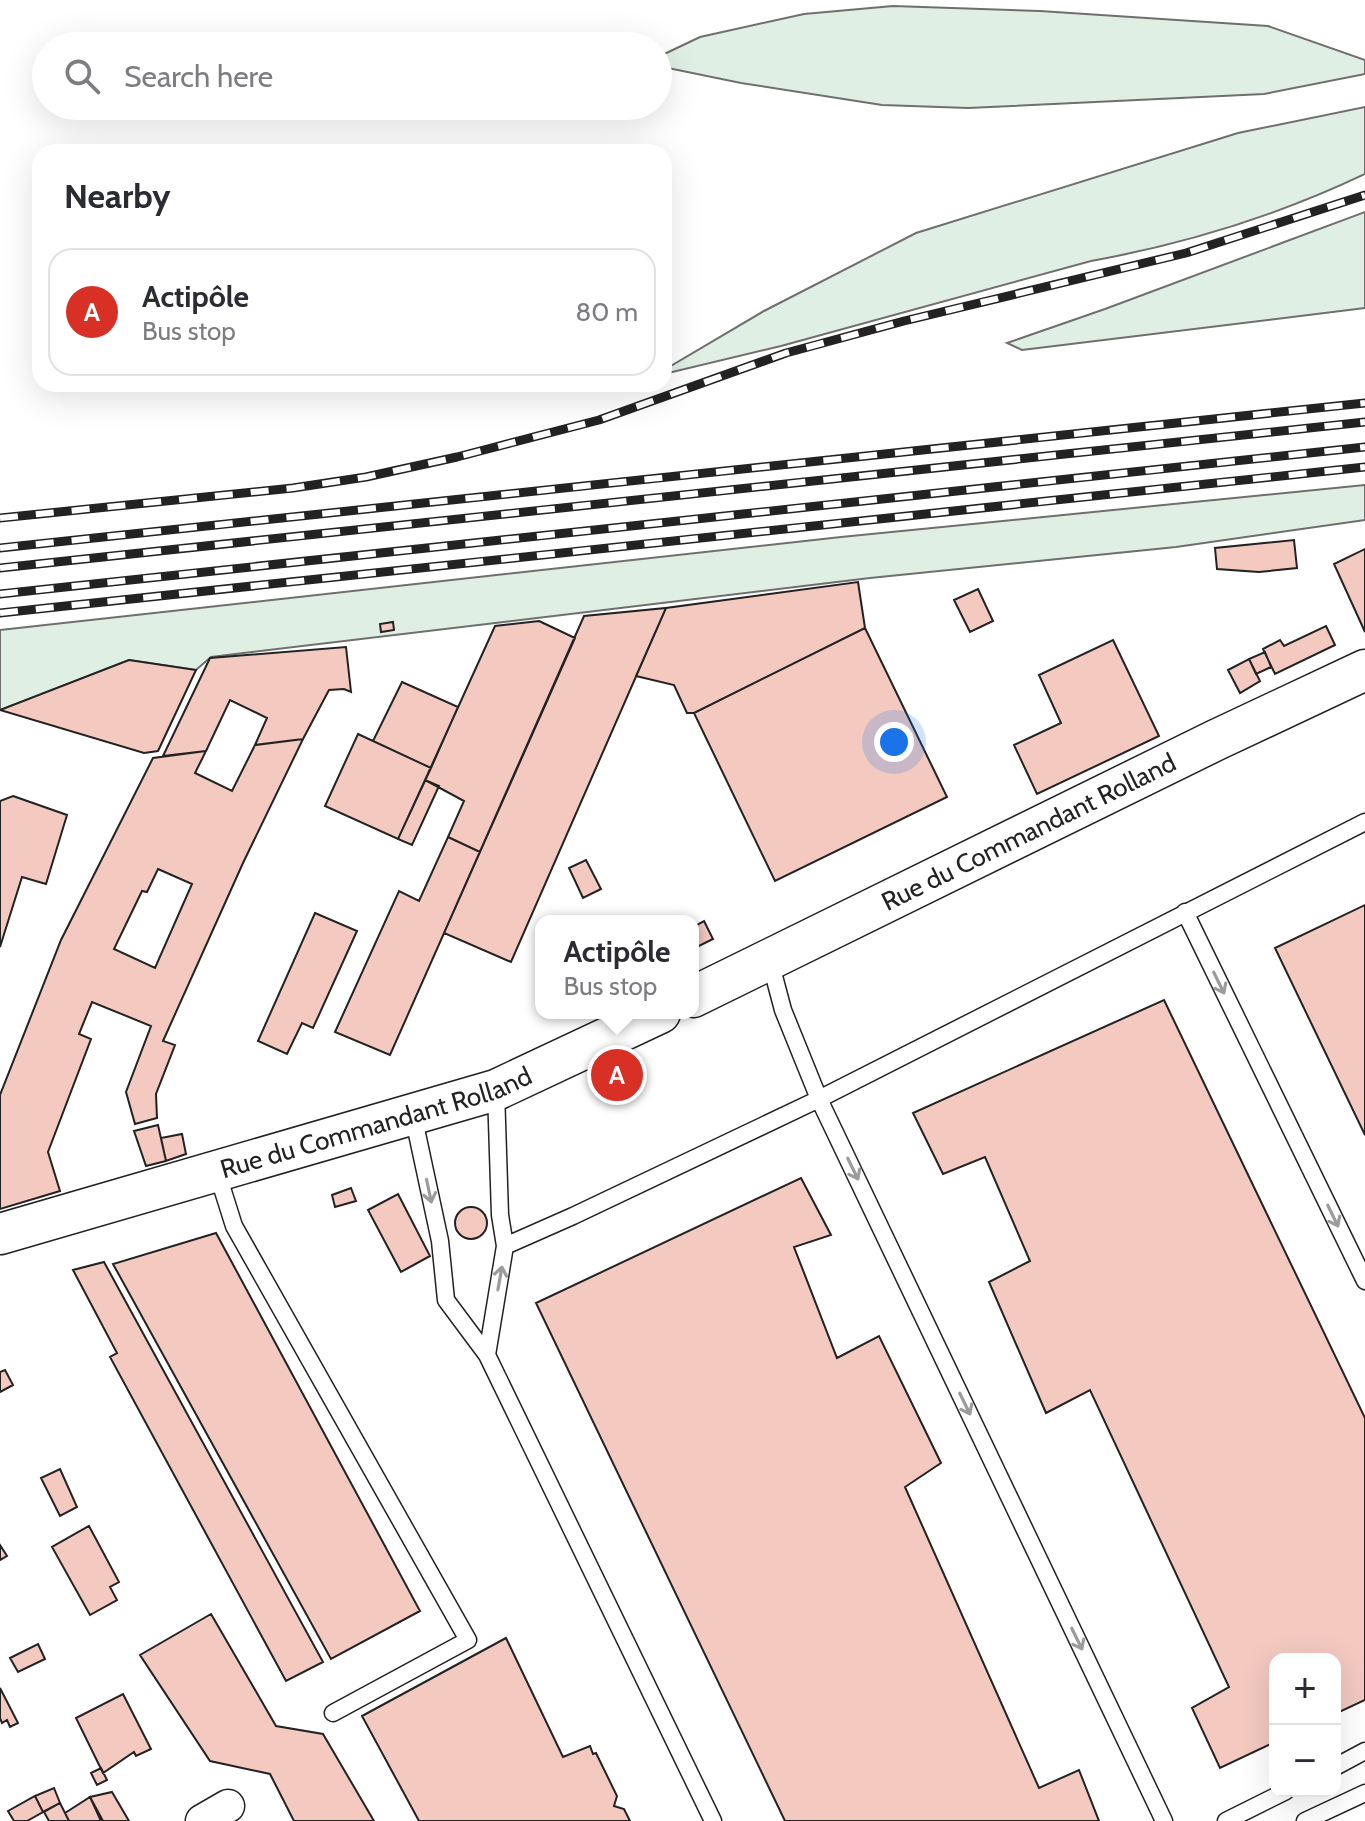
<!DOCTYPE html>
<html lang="en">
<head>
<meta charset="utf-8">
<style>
	:root { --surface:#fff; --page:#f2f2f3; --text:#2b2b33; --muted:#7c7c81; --line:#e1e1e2; --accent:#d93025 }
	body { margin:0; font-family:Cabin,sans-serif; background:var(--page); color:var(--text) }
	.controls { position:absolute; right:24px; bottom:24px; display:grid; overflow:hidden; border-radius:16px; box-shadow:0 8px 32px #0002 }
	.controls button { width:72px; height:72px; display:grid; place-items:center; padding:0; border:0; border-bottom:2px solid var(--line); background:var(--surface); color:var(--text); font:40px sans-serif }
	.you { position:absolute; left:894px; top:742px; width:28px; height:28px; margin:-20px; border:6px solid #fff; border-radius:50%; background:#1a73e8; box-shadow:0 0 0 12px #1a73e833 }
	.badge { display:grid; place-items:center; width:52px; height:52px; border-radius:50%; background:var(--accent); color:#fff; font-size:26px; font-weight:700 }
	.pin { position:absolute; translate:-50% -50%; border:4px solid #fff; box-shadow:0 2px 8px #0006 }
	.popup { position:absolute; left:535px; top:915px; width:164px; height:104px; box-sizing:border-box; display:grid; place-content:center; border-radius:16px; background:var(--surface); filter:drop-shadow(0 2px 6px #0005); font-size:26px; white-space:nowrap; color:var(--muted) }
	.popup b { font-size:30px; color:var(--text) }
	.popup::after { content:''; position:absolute; left:50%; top:100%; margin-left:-16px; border:16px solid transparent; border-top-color:var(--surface) }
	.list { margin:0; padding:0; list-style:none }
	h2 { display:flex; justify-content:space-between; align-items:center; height:104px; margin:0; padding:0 32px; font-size:34px }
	h2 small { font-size:26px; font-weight:400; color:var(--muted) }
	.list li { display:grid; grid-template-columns:52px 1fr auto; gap:24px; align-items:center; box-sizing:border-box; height:128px; margin:0 16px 16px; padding:0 16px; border:2px solid var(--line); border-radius:24px }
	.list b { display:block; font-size:30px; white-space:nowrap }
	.list p { margin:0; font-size:26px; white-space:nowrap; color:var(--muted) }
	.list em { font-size:26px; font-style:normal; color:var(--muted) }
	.icon { flex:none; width:44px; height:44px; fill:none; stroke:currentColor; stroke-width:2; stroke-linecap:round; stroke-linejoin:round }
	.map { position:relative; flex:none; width:1365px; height:1821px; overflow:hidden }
	.search { position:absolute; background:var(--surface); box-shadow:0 8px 32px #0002; left:32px; top:32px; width:640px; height:88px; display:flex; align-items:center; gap:20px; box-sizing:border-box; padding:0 28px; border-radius:44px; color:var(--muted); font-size:30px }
	.panel { position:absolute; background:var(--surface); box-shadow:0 8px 32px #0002; left:32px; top:144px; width:640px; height:248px; border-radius:24px }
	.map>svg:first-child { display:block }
</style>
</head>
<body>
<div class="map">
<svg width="1365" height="1821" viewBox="0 0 1365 1821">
	<rect width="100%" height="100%" fill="#fff"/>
	<!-- green -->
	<path fill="#e0efe3" stroke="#6f6f6f" stroke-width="2" d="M893,6l147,5 228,15 97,34v14l-101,20 -296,14 -86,-3 -141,-22 -83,-17v-9l42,-20 104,-23z
		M1365,107v67c-86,41 -180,70 -274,87l-310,85 -117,28v-4l100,-59 152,-78 322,-100z
		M1365,212v96l-343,42 -15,-7 98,-34z
		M1365,485v35l-189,27 -306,31 -659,79 -15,13 -67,-10 -129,50v-80l841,-93z"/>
	<!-- building -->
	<path fill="#f3c9c0" stroke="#222" stroke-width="2" fill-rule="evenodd" d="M1294,540l3,28 -38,4 -42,-3 -2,-21z
		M1365,549v83l-31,-68z
		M858,582l7,46 -171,85h-7l-13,-28 -38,-9 30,-68z
		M978,589l15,32 -23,11 -16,-32z
		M666,608l-155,354 -67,-29 140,-317z
		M539,621l36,17 -95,214 -32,-15 16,-36 -39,-21 70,-154z
		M393,622l1,8 -13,2 -1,-8z
		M1326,626l9,19 -60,29 -12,-25 17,-9 4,6z
		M865,628l82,169 -172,84 -81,-168z
		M1113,640l46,96 -122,58 -23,-49 47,-22 -22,-48z
		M346,647l5,45 -7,-3 -15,1 -26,49 -48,6 12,-27 -37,-18 -24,51 -43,5 47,-98z
		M1265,652l6,15 -15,7 -7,-15z
		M1249,659l11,22 -20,12 -12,-23z
		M129,660l67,10 -38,81 -14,2 -144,-43z
		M402,682l56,25 -27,61 -58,-27z
		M358,734l73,34 -33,71 -73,-33z
		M303,739l-60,124 -80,178 12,4 -19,49 1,24 -22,6 -9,-32 25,-66 -59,-24 -13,32 12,5 -43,113 12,39 -60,18v-114l61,-155 92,-182 53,-7 -11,22 37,18 23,-46zM158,869l34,15 -37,84 -41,-19 28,-58 5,1z
		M425,780l14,6 -27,59 -14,-6z
		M13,796l54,19 -21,69 -24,-7 -22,70v-146z
		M448,837l32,15 -90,203 -55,-23 64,-141 20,10z
		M586,860l15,29 -18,9 -14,-30z
		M1365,905v230l-90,-187z
		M315,913l42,18 -44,97 -11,-5 -15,31 -29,-13z
		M704,921l9,18 -16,8 -4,-9v-11z
		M1164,1000l201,418v282l-30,14v-55h-60v83l-55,26 -28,-60 37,-21 -139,-297 -44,23 -57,-131 41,-21 -45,-104 -42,17 -30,-61z
		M158,1125l8,36 -20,5 -12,-35z
		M182,1134l4,20 -20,7 -5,-23z
		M801,1178l30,57 -37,12 43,111 42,-22 62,127 -36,24 134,301 40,-18 20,51h-314l-249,-518z
		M351,1188l5,13 -21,6 -3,-12z
		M398,1194l32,62 -29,16 -33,-62z
		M455 1223a16 16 0 1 1 32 0a16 16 0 1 1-32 0Z
		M216,1233l204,378 -89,48 -218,-395z
		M104,1262l219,400 -37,19 -176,-324 7,-4 -44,-83z
		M5,1370l8,15 -13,7v-20z
		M60,1469l17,38 -17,9 -19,-38z
		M89,1526l30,56 -9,5 7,13 -27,15 -38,-68z
		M0,1545l7,11 -7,4z
		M211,1614l65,112 47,8 51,87h-80l-24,-47 -60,-13 -70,-106z
		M506,1638l57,119 27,-11 3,8 3,-1 21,43 -3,10 10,3 6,12h-211l-57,-105z
		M38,1644l7,15 -27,13 -8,-14z
		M0,1688l18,35 -8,4 -3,-7 -5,3 -2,-5z
		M123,1694l28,55 -15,7 -2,-4 -31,21 -27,-55z
		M101,1768l6,12 -10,5 -6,-12z
		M54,1788l6,15 -17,9 -8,-16z
		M112,1792l17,29h-26l-13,-24z
		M35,1796l8,16 -16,9h-13l-6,-10z
		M90,1797l11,24h-32l-4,-8z
		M60,1803l9,18h-20l-5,-9z"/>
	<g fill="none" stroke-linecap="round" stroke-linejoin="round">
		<!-- service casing -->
		<g stroke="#222" stroke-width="19">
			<path id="service" d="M1185,912l180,369
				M770,961l13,49 36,89 345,722
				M413,1115l27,126 6,59 41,55 226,466
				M217,1172l17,54 234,414 -135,73
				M505,1246l68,-30 246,-117 546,-277
				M487,1355l18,-109 -5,-31 -4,-124
				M1335,1767l30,-16
				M1226,1821l60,-30
				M1305,1821l60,-28"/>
		</g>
		<!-- minor casing -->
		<g stroke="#222" stroke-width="35">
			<path id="minor" d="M202,1821l26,-15"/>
		</g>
		<!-- tertiary casing -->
		<g stroke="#222" stroke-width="43">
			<g id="tertiary">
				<path id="s1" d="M693,997l523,-257 149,-70"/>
				<path id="s2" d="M0,1234l496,-144 164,-77"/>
			</g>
		</g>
		<!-- service -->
		<use href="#service" stroke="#fff" stroke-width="16"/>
		<!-- minor -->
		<use href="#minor" stroke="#fff" stroke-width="32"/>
		<!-- tertiary -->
		<use href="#tertiary" stroke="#fff" stroke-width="40"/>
		<!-- rail casing -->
		<g stroke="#222" stroke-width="9">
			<path id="rail" d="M0,518l293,-30 73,-11 91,-20 142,-37 187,-67 118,-32 282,-68 179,-58
				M0,548l1365,-145
				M0,568l1365,-146
				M0,594l1365,-147
				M0,613l1365,-146"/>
		</g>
		<!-- rail -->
		<use href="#rail" stroke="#fff" stroke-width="6" stroke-dasharray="18" stroke-linecap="butt"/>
	</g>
	<!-- one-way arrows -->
	<defs><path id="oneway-shaft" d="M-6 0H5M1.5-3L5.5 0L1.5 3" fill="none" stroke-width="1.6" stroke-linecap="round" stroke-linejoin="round" transform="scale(2)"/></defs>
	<g stroke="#9c9c9c">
		<use href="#oneway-shaft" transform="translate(1219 983) rotate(64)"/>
		<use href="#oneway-shaft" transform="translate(853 1169) rotate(64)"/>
		<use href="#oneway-shaft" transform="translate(429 1191) rotate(78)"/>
		<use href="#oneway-shaft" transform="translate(1333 1216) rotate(64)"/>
		<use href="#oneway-shaft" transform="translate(500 1278) rotate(-80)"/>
		<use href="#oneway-shaft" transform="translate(965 1404) rotate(64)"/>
		<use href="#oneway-shaft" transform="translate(1077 1639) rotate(64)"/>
	</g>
	<g text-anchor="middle" stroke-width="6" stroke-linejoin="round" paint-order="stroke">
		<!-- street labels -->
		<g font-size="26" fill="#222" stroke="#fff">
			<text dy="9" stroke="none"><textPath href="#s1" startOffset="374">Rue du Commandant Rolland</textPath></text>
			<text dy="9" stroke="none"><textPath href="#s2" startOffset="392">Rue du Commandant Rolland</textPath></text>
		</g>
	</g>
</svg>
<div class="controls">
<button>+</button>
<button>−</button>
</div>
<div class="you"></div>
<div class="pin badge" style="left:617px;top:1075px">A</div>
<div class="popup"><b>Actipôle</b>Bus stop</div>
<div class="search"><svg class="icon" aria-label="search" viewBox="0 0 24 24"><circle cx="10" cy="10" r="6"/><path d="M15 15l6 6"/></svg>Search here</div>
<section class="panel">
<h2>Nearby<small></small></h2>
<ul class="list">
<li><span class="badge">A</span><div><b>Actipôle</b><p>Bus stop</p></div><em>80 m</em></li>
</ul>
</section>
</div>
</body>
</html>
